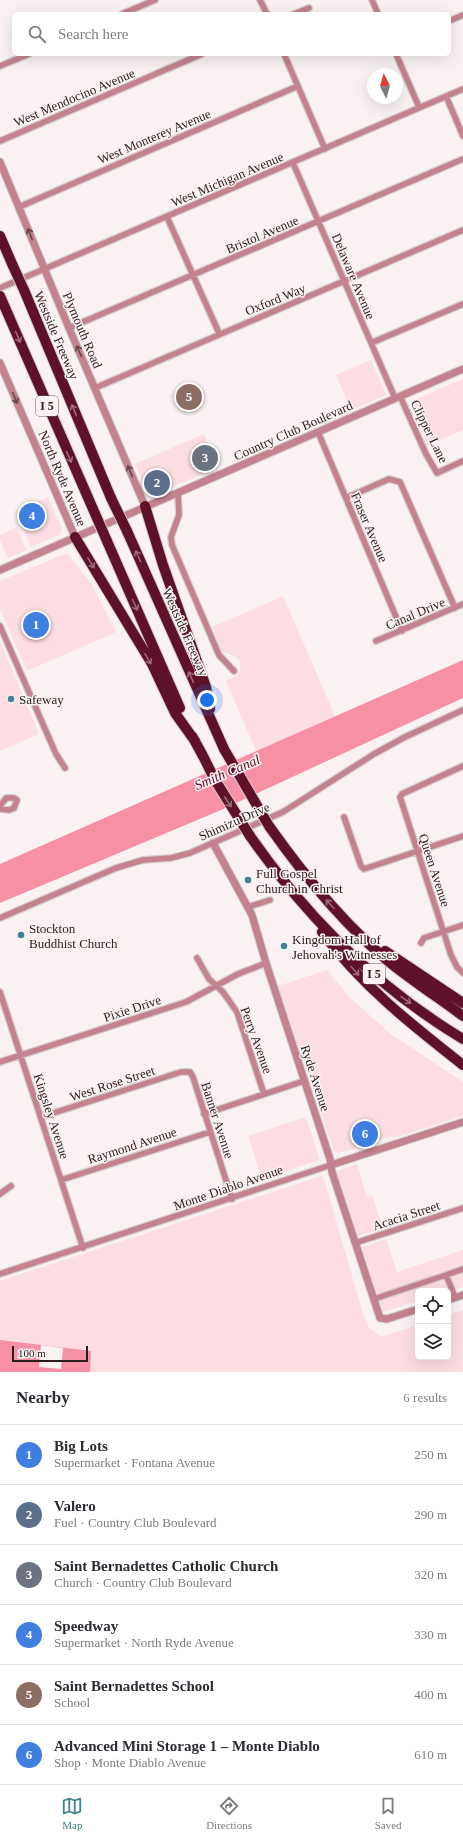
<!DOCTYPE html>
<html lang="en">
<head>
<meta charset="utf-8">
<style>
	:root { --surface:#fff; --page:#f2f2f3; --text:#2b2b33; --muted:#7c7c81; --line:#e1e1e2; --accent:#418395 }
	body { margin:0; font-family:"Times New Roman",serif; background:var(--page); color:var(--text) }
	.controls { position:absolute; right:12px; bottom:12px; display:grid; overflow:hidden; border-radius:6px; box-shadow:0 4px 16px #0002 }
	.controls button { width:36px; height:36px; display:grid; place-items:center; padding:0; border:0; border-bottom:1px solid var(--line); background:var(--surface); color:var(--text); font:20px sans-serif }
	.compass { position:absolute; left:367px; top:68px; width:36px; height:36px; border-radius:50%; background:var(--surface); box-shadow:0 4px 16px #0002; rotate:354deg }
	.scale { position:absolute; left:12px; bottom:10px; width:76px; box-sizing:border-box; padding-left:4px; border:2px solid #2b1c1e; border-top:0; font-size:11px; line-height:14px; white-space:nowrap; color:#2b1c1e; -webkit-text-stroke:3px #f9f1f2; paint-order:stroke }
	.you { position:absolute; left:207px; top:700px; width:14px; height:14px; margin:-10px; border:3px solid #fff; border-radius:50%; background:#1a73e8; box-shadow:0 0 0 6px #1a73e833 }
	.badge { display:grid; place-items:center; width:26px; height:26px; border-radius:50%; background:var(--accent); color:#fff; font-size:13px; font-weight:700 }
	.pin { position:absolute; translate:-50% -50%; border:2px solid #fff; box-shadow:0 1px 4px #0006 }
	.list { margin:0; padding:0; list-style:none }
	h2 { display:flex; justify-content:space-between; align-items:center; height:52px; margin:0; padding:0 16px; font-size:17px }
	h2 small { font-size:13px; font-weight:400; color:var(--muted) }
	.list li { display:grid; grid-template-columns:26px 1fr auto; gap:12px; align-items:center; box-sizing:border-box; height:60px; padding:0 16px; border-top:1px solid var(--line) }
	.list b { display:block; font-size:15px; white-space:nowrap }
	.list p { margin:0; font-size:13px; white-space:nowrap; color:var(--muted) }
	.list em { font-size:13px; font-style:normal; color:var(--muted) }
	.icon { flex:none; width:22px; height:22px; fill:none; stroke:currentColor; stroke-width:2; stroke-linecap:round; stroke-linejoin:round }
	.map { position:relative; flex:none; width:463px; height:1372px; overflow:hidden }
	.search { position:absolute; background:var(--surface); box-shadow:0 4px 16px #0002; left:12px; right:12px; top:12px; height:44px; display:flex; align-items:center; gap:10px; box-sizing:border-box; padding:0 14px; border-radius:6px; color:var(--muted); font-size:15px }
	.sheet { height:412px; background:var(--surface) }
	nav { display:flex; justify-content:space-around; align-items:center; box-sizing:border-box; height:56px; border-top:1px solid var(--line); background:var(--surface); font-size:11px; color:var(--muted) }
	nav a { display:grid; justify-items:center; gap:2px }
	nav .on { color:var(--accent) }
	.map>svg:first-child { display:block }
</style>
</head>
<body>
<div class="map">
<svg width="463" height="1372" viewBox="0 0 463 1372">
	<rect width="100%" height="100%" fill="#f9f1f2"/>
	<!-- built -->
	<path fill="#fcdde2" d="M371,360l15,35 -35,15 -15,-35z
		M463,379v51l-35,15 -16,-44z
		M204,434l14,34 -64,26 -6,-1 -13,-29z
		M48,497l14,32 -3,6 -28,12 -15,-36z
		M17,527l9,23 -18,8 -8,-18v-5z
		M67,553l25,32 24,47 -89,39 -27,-62v-28z
		M283,596l52,120 -79,35 -30,-70 13,-7 2,-11 -5,-6 -14,-5 -10,-25z
		M0,641l39,93 -39,17z
		M327,970l23,28 42,37 71,47v34l-70,22 -1,-2 -53,17 -5,-2 -56,-165z
		M306,1117l14,43 -58,19 -14,-43z
		M357,1164l10,33 5,-2 11,33 -25,8 -21,-65z
		M321,1176l3,3 39,135 6,14 12,9 37,-12v32h30v-42l15,-5v62h-463v-91z
		M386,1239l11,33 66,-22v37l-15,4h-30v10l-35,11 -21,-65z"/>
	<!-- water -->
	<path fill="#f691a5" d="M463,660v38l-242,112 -221,93v-39z
		M0,1340l91,11 -1,21h-90z"/>
	<!-- pier -->
	<path fill="#f9f1f2" d="M41,1345l22,3 -2,21 -22,-2z"/>
	<g fill="none" stroke-linecap="round" stroke-linejoin="round">
		<!-- minor casing -->
		<g stroke="#d4cbcc" stroke-width="8">
			<path id="minor" d="M260,0l7,14
				M372,0l6,14
				M122,14l33,-14
				M294,14l15,-6
				M449,21l14,-6
				M284,54l41,95
				M396,54l23,53
				M0,66l29,-12
				M446,96l17,40
				M0,141l202,-87
				M293,163l102,235
				M19,207l279,-121
				M167,217l52,116
				M0,288l463,-199
				M69,328l394,-169
				M371,343l92,-39
				M95,388l368,-158
				M400,396l26,58 11,19 26,-12
				M318,432l84,199
				M178,493l1,22 -8,22 1,8 47,110 15,16
				M346,498l43,-19 11,3 55,126
				M0,626l56,128 9,14
				M376,641l87,-37
				M463,766l-61,28 -2,3 51,158 6,12 6,6
				M0,806l6,-8h8l3,2 -3,8 -5,2 -9,-1
				M344,817l17,49 3,3 99,-33
				M248,907l22,-7
				M0,918l116,-50 27,-8 28,-2 19,-5 93,-41 91,-58 31,-17 58,-27
				M421,943l3,-5 39,-13
				M197,958l12,21 14,13 14,20 27,82
				M0,992l83,256
				M0,1062l186,-60 52,-28 28,-11
				M204,1114l100,-33
				M41,1117l140,-45h9l3,5 39,122
				M61,1180l149,-48
				M0,1194l11,-8
				M355,1243l108,-35
				M0,1274l331,-109
				M446,1275l17,-6
				M374,1299l72,-24 9,22"/>
		</g>
		<!-- tertiary casing -->
		<g stroke="#d4cbcc" stroke-width="9">
			<path id="tertiary" d="M0,162l69,166 76,178
				M0,363l75,174
				M0,570l463,-201
				M213,843l39,72 14,48 64,196 2,13 48,146 7,1 31,-10
				M331,1165l132,-43
				M448,1300l15,-5"/>
		</g>
		<!-- motorway casing -->
		<g stroke="#d4cbcc" stroke-width="12">
			<path id="motorway" d="M0,236l13,30
				M24,290l87,208
				M0,296l93,213
				M145,506l18,59 43,122 4,22
				M127,531l97,218
				M75,537l77,127 23,49 20,28
				M107,541l73,167
				M192,736l11,20
				M269,826c36,51 76,100 124,139 23,18 47,34 70,51
				M250,836c56,80 128,152 213,203
				M322,932c39,53 90,93 141,133
				M385,951l78,52"/>
		</g>
		<!-- minor -->
		<use href="#minor" stroke="#c3828d" stroke-width="5.5"/>
		<!-- tertiary -->
		<use href="#tertiary" stroke="#c3828d" stroke-width="7"/>
		<!-- motorway -->
		<use href="#motorway" stroke="#5e1129" stroke-width="10"/>
		<!-- motorway-bridge casing -->
		<g stroke="#d4cbcc" stroke-width="12" stroke-linecap="butt">
			<path id="motorway-bridge" d="M13,266l11,24
				M111,498l16,33
				M93,509l14,32
				M224,749l45,77
				M203,756l12,24 35,56"/>
		</g>
		<!-- motorway-bridge -->
		<use href="#motorway-bridge" stroke="#5e1129" stroke-width="10"/>
	</g>
	<!-- one-way arrows -->
	<defs><path id="oneway-shaft" d="M-6 0H5M1.5-3L5.5 0L1.5 3" fill="none" stroke-width="1.6" stroke-linecap="round" stroke-linejoin="round"/></defs>
	<g stroke="#68454a">
		<use href="#oneway-shaft" transform="translate(30 234) rotate(-112)"/>
		<use href="#oneway-shaft" transform="translate(79 351) rotate(-114)"/>
		<use href="#oneway-shaft" transform="translate(15 398) rotate(67)"/>
		<use href="#oneway-shaft" transform="translate(130 471) rotate(-113)"/>
	</g>
	<g stroke="#9c6b79">
		<use href="#oneway-shaft" transform="translate(18 337) rotate(67)"/>
		<use href="#oneway-shaft" transform="translate(74 410) rotate(-113)"/>
		<use href="#oneway-shaft" transform="translate(69 457) rotate(66)"/>
		<use href="#oneway-shaft" transform="translate(138 556) rotate(-114)"/>
		<use href="#oneway-shaft" transform="translate(91 563) rotate(58)"/>
		<use href="#oneway-shaft" transform="translate(135 605) rotate(66)"/>
		<use href="#oneway-shaft" transform="translate(148 659) rotate(60)"/>
		<use href="#oneway-shaft" transform="translate(191 677) rotate(-114)"/>
		<use href="#oneway-shaft" transform="translate(228 802) rotate(57)"/>
		<use href="#oneway-shaft" transform="translate(330 904) rotate(-132)"/>
		<use href="#oneway-shaft" transform="translate(355 971) rotate(48)"/>
		<use href="#oneway-shaft" transform="translate(406 1000) rotate(35)"/>
	</g>
	<!-- markers -->
	<g fill="#418395" stroke="#f9f1f2" stroke-width="1.5">
		<circle cx="11" cy="699" r="4"/>
		<circle cx="248" cy="880" r="4"/>
		<circle cx="21" cy="935" r="4"/>
		<circle cx="284" cy="946" r="4"/>
	</g>
	<g text-anchor="middle" stroke-width="3" stroke-linejoin="round" paint-order="stroke">
		<!-- shield labels -->
		<g fill="#f9f1f2" stroke="#695c5e" stroke-width="1">
			<rect x="36" y="396" width="22" height="20" rx="3"/>
			<rect x="363" y="964" width="22" height="20" rx="3"/>
		</g>
		<g font-size="12" font-weight="bold" fill="#2b1c1e">
			<text x="47" y="410">I 5</text>
			<text x="374" y="978">I 5</text>
		</g>
		<!-- street labels -->
		<g font-size="13" fill="#2b1c1e" stroke="#f9f1f2">
			<text transform="translate(74 97) rotate(-23)" y="5">West Mendocino Avenue</text>
			<text transform="translate(154 136) rotate(-23)" y="5">West Monterey Avenue</text>
			<text transform="translate(227 179) rotate(-23)" y="5">West Michigan Avenue</text>
			<text transform="translate(262 234) rotate(-23)" y="5">Bristol Avenue</text>
			<text transform="translate(354 276) rotate(67)" y="5">Delaware Avenue</text>
			<text transform="translate(275 299) rotate(-22)" y="5">Oxford Way</text>
			<text transform="translate(83 330) rotate(67)" y="5">Plymouth Road</text>
			<text transform="translate(57 335) rotate(67)" y="5">Westside Freeway</text>
			<text transform="translate(293 430) rotate(-24)" y="5">Country Club Boulevard</text>
			<text transform="translate(430 431) rotate(64)" y="5">Clipper Lane</text>
			<text transform="translate(63 478) rotate(67)" y="5">North Ryde Avenue</text>
			<text transform="translate(370 527) rotate(67)" y="5">Fraser Avenue</text>
			<text transform="translate(415 613) rotate(-23)" y="5">Canal Drive</text>
			<text transform="translate(186 632) rotate(66)" y="5">Westside Freeway</text>
			<text transform="translate(234 821) rotate(-24)" y="5">Shimizu Drive</text>
			<text transform="translate(435 870) rotate(72)" y="5">Queen Avenue</text>
			<text transform="translate(132 1008) rotate(-18)" y="5">Pixie Drive</text>
			<text transform="translate(257 1040) rotate(70)" y="5">Perry Avenue</text>
			<text transform="translate(316 1078) rotate(72)" y="5">Ryde Avenue</text>
			<text transform="translate(112 1083) rotate(-18)" y="5">West Rose Street</text>
			<text transform="translate(52 1116) rotate(72)" y="5">Kingsley Avenue</text>
			<text transform="translate(218 1120) rotate(72)" y="5">Banner Avenue</text>
			<text transform="translate(132 1145) rotate(-18)" y="5">Raymond Avenue</text>
			<text transform="translate(228 1187) rotate(-19)" y="5">Monte Diablo Avenue</text>
			<text transform="translate(406 1215) rotate(-18)" y="5">Acacia Street</text>
		</g>
		<!-- poi labels -->
		<g font-size="13" fill="#2b1c1e" stroke="#f9f1f2" text-anchor="start">
			<text x="19" y="704">Safeway</text>
			<text x="256" y="878">Full Gospel<tspan x="256" dy="15">Church in Christ</tspan></text>
			<text x="29" y="933">Stockton<tspan x="29" dy="15">Buddhist Church</tspan></text>
			<text x="292" y="944">Kingdom Hall of<tspan x="292" dy="15">Jehovah's Witnesses</tspan></text>
		</g>
		<!-- water labels -->
		<g font-size="14" font-style="italic" fill="#650a2a" stroke="#f9f1f2">
			<text transform="translate(227 772) rotate(-23)" y="5">Smith Canal</text>
		</g>
	</g>
</svg>
<div class="controls">
<button><svg class="icon" aria-label="locate" viewBox="0 0 24 24"><circle cx="12" cy="12" r="6"/><path d="M12 2v4M12 18v4M2 12h4M18 12h4"/></svg></button>
<button><svg class="icon" aria-label="layers" viewBox="0 0 24 24"><path d="M12 4l9 5-9 5-9-5zM3 14l9 5 9-5"/></svg></button>
</div>
<svg class="compass" viewBox="-18 -18 36 36"><path d="M0-13l5 13h-10z" fill="#e53935"/><path d="M0 13l5-13h-10z" fill="#7c7c81"/></svg>
<div class="scale">100 m</div>
<div class="you"></div>
<div class="pin badge" style="left:36px;top:625px;background:#3f7fe0">1</div>
<div class="pin badge" style="left:157px;top:483px;background:#5c6f8a">2</div>
<div class="pin badge" style="left:205px;top:458px;background:#6b7280">3</div>
<div class="pin badge" style="left:32px;top:516px;background:#3f7fe0">4</div>
<div class="pin badge" style="left:189px;top:397px;background:#8d6e63">5</div>
<div class="pin badge" style="left:365px;top:1134px;background:#3f7fe0">6</div>
<div class="search"><svg class="icon" aria-label="search" viewBox="0 0 24 24"><circle cx="10" cy="10" r="6"/><path d="M15 15l6 6"/></svg>Search here</div>
</div>
<section class="sheet">
<h2>Nearby<small>6 results</small></h2>
<ul class="list">
<li><span class="badge" style="background:#3f7fe0">1</span><div><b>Big Lots</b><p>Supermarket · Fontana Avenue</p></div><em>250 m</em></li>
<li><span class="badge" style="background:#5c6f8a">2</span><div><b>Valero</b><p>Fuel · Country Club Boulevard</p></div><em>290 m</em></li>
<li><span class="badge" style="background:#6b7280">3</span><div><b>Saint Bernadettes Catholic Church</b><p>Church · Country Club Boulevard</p></div><em>320 m</em></li>
<li><span class="badge" style="background:#3f7fe0">4</span><div><b>Speedway</b><p>Supermarket · North Ryde Avenue</p></div><em>330 m</em></li>
<li><span class="badge" style="background:#8d6e63">5</span><div><b>Saint Bernadettes School</b><p>School</p></div><em>400 m</em></li>
<li><span class="badge" style="background:#3f7fe0">6</span><div><b>Advanced Mini Storage 1 – Monte Diablo</b><p>Shop · Monte Diablo Avenue</p></div><em>610 m</em></li>
</ul>
</section>
<nav>
<a class="on"><svg class="icon" aria-label="map" viewBox="0 0 24 24"><path d="M3 6l6-2 6 2 6-2v14l-6 2-6-2-6 2zM9 4v14M15 6v14"/></svg>Map</a>
<a><svg class="icon" aria-label="directions" viewBox="0 0 24 24"><path d="M12 3l9 9-9 9-9-9zM9 14v-3h6M13 9l2 2-2 2"/></svg>Directions</a>
<a><svg class="icon" aria-label="saved" viewBox="0 0 24 24"><path d="M7 4h10v16l-5-4-5 4z"/></svg>Saved</a>
</nav>
</body>
</html>
